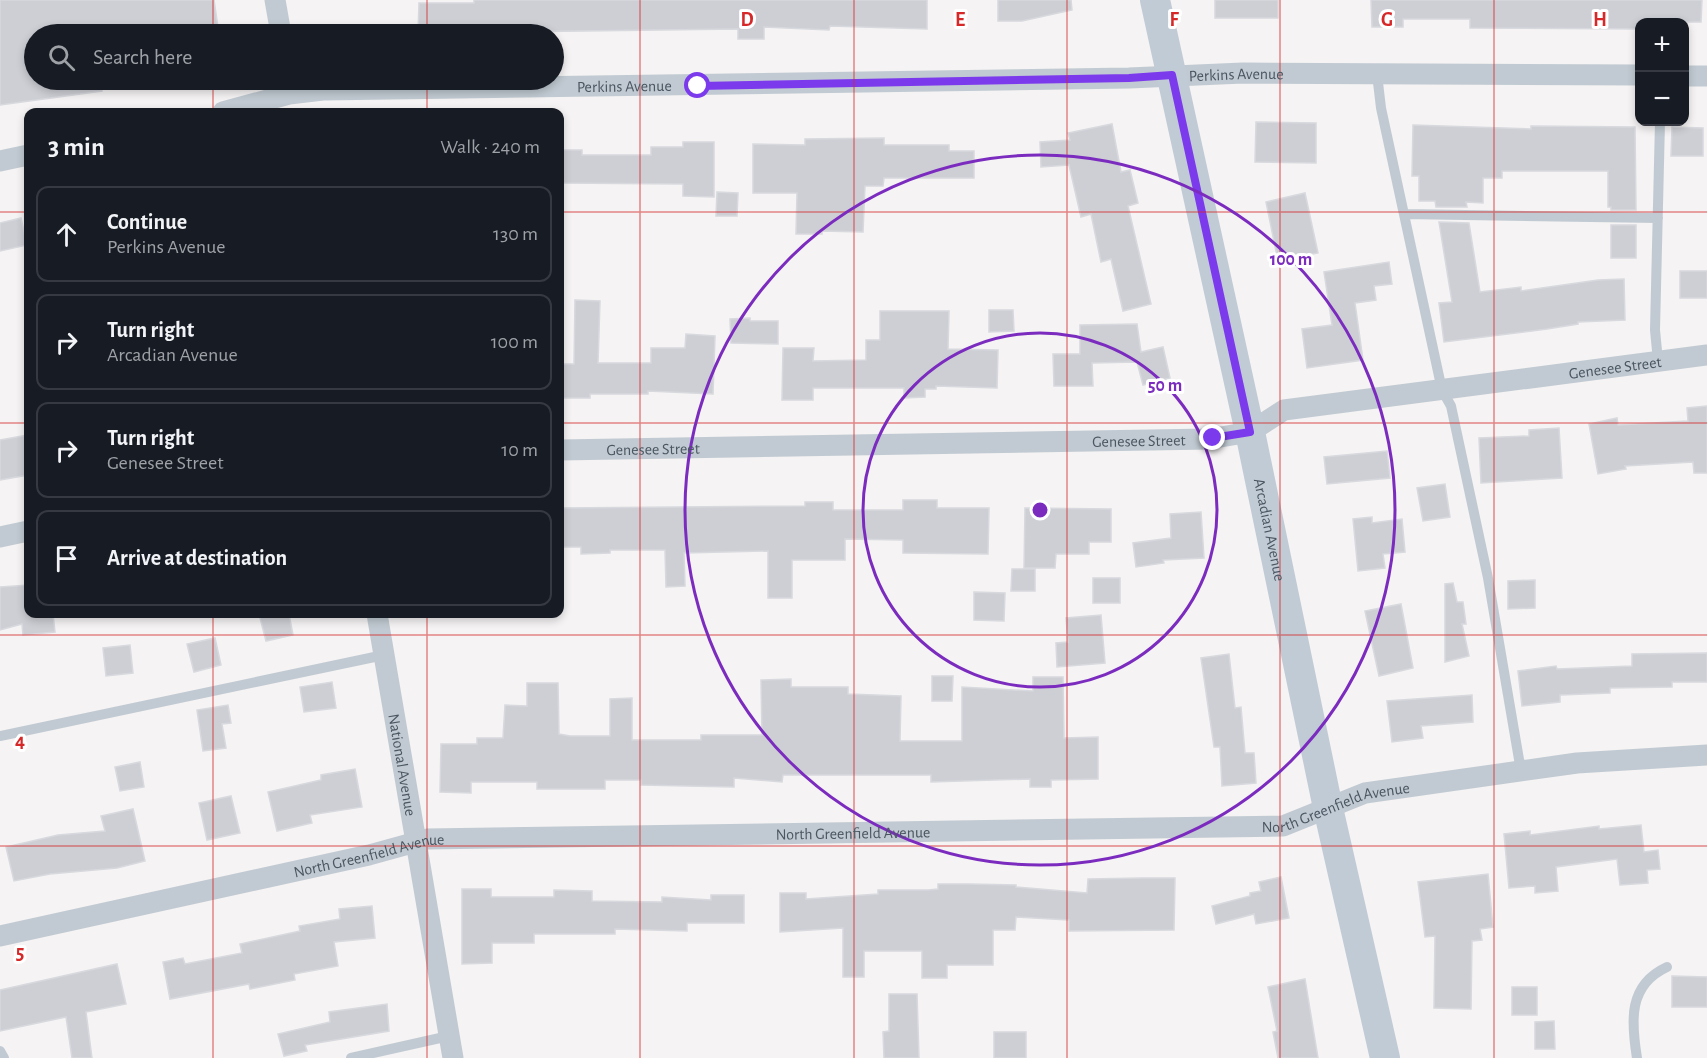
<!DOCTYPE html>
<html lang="en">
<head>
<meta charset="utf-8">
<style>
	:root { --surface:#171b24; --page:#242831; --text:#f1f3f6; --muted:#9ea1a6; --line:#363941 }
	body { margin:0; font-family:"Alegreya Sans",sans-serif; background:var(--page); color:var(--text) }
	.controls { position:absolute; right:18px; top:18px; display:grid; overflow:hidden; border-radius:12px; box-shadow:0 3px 9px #0003 }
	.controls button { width:54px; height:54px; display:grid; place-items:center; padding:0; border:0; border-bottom:2px solid var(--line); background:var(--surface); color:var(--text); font:30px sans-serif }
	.stop { position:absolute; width:18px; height:18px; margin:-14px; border:4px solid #7c3aed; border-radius:50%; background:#fff }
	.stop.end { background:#7c3aed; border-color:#fff; box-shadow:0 2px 6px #0008 }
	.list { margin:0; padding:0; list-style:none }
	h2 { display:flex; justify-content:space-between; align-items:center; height:78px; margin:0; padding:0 24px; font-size:26px }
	h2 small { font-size:20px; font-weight:400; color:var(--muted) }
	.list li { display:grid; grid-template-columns:39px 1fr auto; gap:18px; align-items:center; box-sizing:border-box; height:96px; margin:0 12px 12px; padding:0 12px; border:2px solid var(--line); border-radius:12px }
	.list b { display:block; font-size:22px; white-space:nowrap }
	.list p { margin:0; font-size:20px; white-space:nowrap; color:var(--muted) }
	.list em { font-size:20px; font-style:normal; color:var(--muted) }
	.icon { flex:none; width:33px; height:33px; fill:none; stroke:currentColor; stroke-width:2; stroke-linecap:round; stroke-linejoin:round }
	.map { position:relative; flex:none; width:1707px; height:1058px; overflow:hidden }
	.search { position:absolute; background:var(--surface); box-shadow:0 3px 9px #0003; left:24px; top:24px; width:540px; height:66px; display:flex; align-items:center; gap:15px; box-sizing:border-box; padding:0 21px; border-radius:33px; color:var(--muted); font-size:22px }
	.panel { position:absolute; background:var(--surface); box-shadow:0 3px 9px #0003; left:24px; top:108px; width:540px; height:510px; border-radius:12px }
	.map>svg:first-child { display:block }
</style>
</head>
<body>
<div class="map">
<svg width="1707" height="1058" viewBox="0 0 1707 1058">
	<rect width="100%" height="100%" fill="#f5f3f3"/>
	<!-- building -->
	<path fill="#cdcfd5" stroke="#d7d9de" stroke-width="1.5" d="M0,0h214l5,34h-185v46h67l1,11 -102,14z
		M474,0h453v29l-97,-3 -1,4 -65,-3v12h-26v-10l-320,4 1,-30h55z
		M998,0h73l1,10 -50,11h-24z
		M1215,0h63v18h-63z
		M1371,0h331l-1,22h-61v7l-170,-1v-9h-67v8h-31z
		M1256,122l60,1v40l-61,-1z
		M1112,124l9,48 9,-2 8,33 -10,3 23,98 -28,7 -12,-52 -10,3 -10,-48 -10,3 -12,-52 -28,2 -1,-25 30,-2 -2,-7z
		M1413,125l118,4v-3l104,1 1,83h-25v-3h-3v-36h-106v7h-19v25l-17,-1 1,5h-31l-1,-6h-16v-25h-7z
		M1672,127l31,1v28h-32z
		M884,138v7h65v6h25v27h-90l-1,8h-18l-2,46 -41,-1v3h-26l1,-41h-44v-49l52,1v-6z
		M683,142h31v55l-31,-1v-12l-123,-1v-33h22v5h69v-8h32z
		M717,192l21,1 -1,23h-21z
		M1305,193l13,60 -40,8 -12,-59z
		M21,218l6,27 -27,6v-28z
		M1439,222l30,1 11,69 41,-5v4l77,-11 26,-1 1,41 -47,2v2l-31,5 -103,13 -5,-39 13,-1z
		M1611,225h25v33h-25z
		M1389,262l3,22 -18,2 2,14 -21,3 8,57 -56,8 -5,-39 30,-4 -8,-53z
		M1680,271h27v27h-27z
		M575,300l25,1 -2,62h53v-15h34l1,-14 29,2 -2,58 -65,-3v3h-58v4h-30v-34h14z
		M989,310h24l1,21 -25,1z
		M880,311h69l-1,38 50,1 -1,38 -61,-2v3h-11v8l-21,1v-10h-91v12h-31l1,-52h31l-1,13 53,-1v-20h14z
		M750,318v3h28v23l-47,-1 -1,-24z
		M1137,324l4,28 22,-5 7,31 -27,7 -6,-23 -45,1 1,23h-39l-1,-32h27v-29z
		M1707,406v67h-13l-1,-11 -68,4 1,3 -28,5 -9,-50 28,-6 1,7 70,-4 -1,-13z
		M1559,428l3,50 -81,5 -2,-45 50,-2v-6z
		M28,435v40l-28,5v-40z
		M1387,451l3,27 -63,6 -3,-27z
		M1445,484l5,33 -27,4 -6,-33z
		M903,500h34v8h52l-1,46 -85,-1v-13l-58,-1v21h-53v38h-24v-47l-84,2 1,33 -19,1 -1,-37h-55v3l-29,1v-7h-21v-39l245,-2v-4h28v8h70z
		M1025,508l86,1v33h-22v12h-33l-1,14h-31z
		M1201,512l3,46 -41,2 1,3 -28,4 -3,-24 38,-5 -1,-24z
		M1372,517v6l30,-4 3,33 -22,2 2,14 -27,3 -5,-52z
		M1012,569h23v22h-24z
		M1093,578h27v25h-27z
		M1535,580v28l-27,1v-28z
		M1453,583l4,19h6l3,22h-4l7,32 -24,6v-78z
		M28,585v29h25l2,18 -32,3 -1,-11 -22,6v-43z
		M974,592l31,1 -1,28 -30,-1z
		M1401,604l12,64 -34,8 -14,-65z
		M259,614h30l4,21 -27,6z
		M1101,615l4,48 -48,4 -1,-24 12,-1 -2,-24z
		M215,638l6,27 -27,7 -7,-28z
		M130,645l3,28 -27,3 -3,-28z
		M1707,653v29h-35v5l-62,1v5l-50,2v7l-38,4 -4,-35 38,-5 1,3 75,-3v-12z
		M1229,654l6,54 6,-1 4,46h9l2,30 -34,3 -2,-39h-6l-13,-89z
		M932,676h21l-1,25h-20z
		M1033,677h30l1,61 34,-1v42l-47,1v7h-21v-8l-99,3v-7h-148l-1,7 -48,-4v9l-93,-2v-5h-36v9h-68v-7h-66v11l-31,-1 1,-48h36v-6h26l2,-33 22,1v-23h31l1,51 11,2h40v-37l22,-1v42h69v-5h61l-1,-55 30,-1v8h57v7l53,2 -1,45h62v-54l71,4z
		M332,682l4,26 -32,4 -4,-25z
		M1472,695l1,27 -52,4 2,12 -31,4 -5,-41z
		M228,705l3,18 -9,1 4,24 -23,3 -6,-41z
		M140,762l4,25 -24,4 -5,-24z
		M355,769l7,38 -52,8 2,8 -35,8 -9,-39 53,-12v-5z
		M231,796l9,37 -33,7 -8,-37z
		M133,809l12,52 -28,7 -67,6 -36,7 -8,-34 52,-12 47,-4 -4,-15z
		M1641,825l3,27 14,-2 2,19 -13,1 1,13 -28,2 -3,-26 -61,8 2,24 -23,2v-7l-26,2 -5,-54 26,-3v4l69,-9v3z
		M1488,874l5,53 -13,2 2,11 -10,1 -1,68 -37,-1 1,-72 -10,1 -7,-55z
		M1281,877l8,41 -33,6 -2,-10 -38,10 -4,-18 38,-10v-3l11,-2 -2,-9z
		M1142,878h33l-1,52 -105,1v-11l-53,-3 -1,13h-22v35h-46v13h-25v-27h-58v26h-21v-49l-63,4v-39h26v6l72,-5v-4h50l10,-1v-5h31l47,1v2l71,6 1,-14z
		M462,889h29v8h63v-7l38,1v10l70,1v-5l49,3v-5h33v28h-57v8l-72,-2v5h-81v9h-42v20l-30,1z
		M372,906l3,32 -41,4 4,24 -44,8 1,6 -45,9 -1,-5 -79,15 -7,-37 20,-4 2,6 57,-11 -2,-9 60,-13 -1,-5 41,-7 -1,-10z
		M117,964l9,40 -40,8 6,46h-20l-6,-41 -66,14v-41z
		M1672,976l35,1v30h-35z
		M1305,979l13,79h-40l-5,-26 4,-1 -9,-44z
		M1512,987h25v28h-25z
		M889,994h28l2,64h-35l-1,-26 6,-1z
		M387,1004l2,27 -84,14 2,6 -23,5 -6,-22 52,-12 -1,-10z
		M1554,1021l1,28h-20v-27z
		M994,1032h32v26h-32z"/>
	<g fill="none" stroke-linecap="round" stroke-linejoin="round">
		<!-- lane -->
		<path stroke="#c1cad2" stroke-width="10" d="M1377,74l4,34 61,282 9,16 37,172 33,193
			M1404,214l254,4
			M1658,361l-3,-31 5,-208
			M0,736l384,-81
			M0,1051l4,7
			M351,1058l98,-22
			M1637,1058c-6,-37 -9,-73 30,-91"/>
		<!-- street -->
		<g stroke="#c1cad2" stroke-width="21">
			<path d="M275,0l6,34"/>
			<path d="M1684,76h23"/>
			<path id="s1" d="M223,112l66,-18 34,-4 806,-12 114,-5 397,2"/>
			<path d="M0,161l28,-6"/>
			<path id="s2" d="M560,450l649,-11 41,-7 34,-22 423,-55"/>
			<path d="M0,537l28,-6"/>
			<path id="s3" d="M377,614l76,444"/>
			<path id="s4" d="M0,936l369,-81 58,-16 856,-13 82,-33 212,-30 130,-8"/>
		</g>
		<!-- secondary -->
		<path stroke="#c1cbd6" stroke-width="30" id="s5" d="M1155,0l95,432 78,376 57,250"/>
	</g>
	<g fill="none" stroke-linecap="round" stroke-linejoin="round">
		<!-- route -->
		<path stroke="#7c3aed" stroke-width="8" d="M698,86l431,-8 43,-3 78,357 -37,6"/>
	</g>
	<!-- grid -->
	<path fill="none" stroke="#d62828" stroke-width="1.5" stroke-opacity="0.55" d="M213,0v34M427,0v34M640,0v1058M854,0v1058M1067,0v1058M1280,0v1058M1494,0v1058M213,80v32M427,80v32M0,212h28M560,212h1147M0,423h28M560,423h1147M213,614v444M427,614v444M0,635h1707M0,846h1707"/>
	<!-- distance rings -->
	<g fill="none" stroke="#7b2cbf" stroke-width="3">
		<circle cx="1040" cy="510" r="177"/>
		<circle cx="1040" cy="510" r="355"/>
	</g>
	<g text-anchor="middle" stroke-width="6" stroke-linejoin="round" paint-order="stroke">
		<!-- street labels -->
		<g font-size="16" fill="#4a5661" stroke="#fff">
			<text dy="6" stroke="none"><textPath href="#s1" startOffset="1016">Perkins Avenue</textPath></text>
			<text dy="6" stroke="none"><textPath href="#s1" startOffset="404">Perkins Avenue</textPath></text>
			<text dy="6" stroke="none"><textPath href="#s2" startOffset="1065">Genesee Street</textPath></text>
			<text dy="6" stroke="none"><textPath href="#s2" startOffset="579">Genesee Street</textPath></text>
			<text dy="6" stroke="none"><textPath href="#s2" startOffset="93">Genesee Street</textPath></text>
			<text dy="6" stroke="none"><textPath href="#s5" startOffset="542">Arcadian Avenue</textPath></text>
			<text dy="6" stroke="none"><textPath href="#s3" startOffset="153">National Avenue</textPath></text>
			<text dy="6" stroke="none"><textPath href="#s4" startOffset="1350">North Greenfield Avenue</textPath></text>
			<text dy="6" stroke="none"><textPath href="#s4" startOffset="864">North Greenfield Avenue</textPath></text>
			<text dy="6" stroke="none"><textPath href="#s4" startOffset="378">North Greenfield Avenue</textPath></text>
		</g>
	</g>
	<g font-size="20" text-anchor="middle" font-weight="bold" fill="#d62828" stroke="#fff" stroke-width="6" stroke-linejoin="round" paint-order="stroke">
		<text x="747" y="26">D</text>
		<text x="960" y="26">E</text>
		<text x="1174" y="26">F</text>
		<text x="1387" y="26">G</text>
		<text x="1600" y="26">H</text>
		<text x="20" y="747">4</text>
		<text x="20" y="959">5</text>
	</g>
	<circle cx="1040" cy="510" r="9" fill="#7b2cbf" stroke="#fff" stroke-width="3"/>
	<g font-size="18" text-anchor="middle" font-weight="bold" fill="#7b2cbf" stroke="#fff" stroke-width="6" stroke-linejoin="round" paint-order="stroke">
		<text x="1291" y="265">100 m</text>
		<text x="1165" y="391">50 m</text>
	</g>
</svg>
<div class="controls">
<button>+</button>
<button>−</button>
</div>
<div class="stop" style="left:698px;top:86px"></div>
<div class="stop end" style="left:1213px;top:438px"></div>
<div class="search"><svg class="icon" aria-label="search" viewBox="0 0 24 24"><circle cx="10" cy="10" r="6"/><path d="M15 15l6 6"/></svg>Search here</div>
<section class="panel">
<h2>3 min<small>Walk · 240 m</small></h2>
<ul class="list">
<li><svg class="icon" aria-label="ahead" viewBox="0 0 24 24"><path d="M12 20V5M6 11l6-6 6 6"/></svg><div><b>Continue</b><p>Perkins Avenue</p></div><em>130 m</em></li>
<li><svg class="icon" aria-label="right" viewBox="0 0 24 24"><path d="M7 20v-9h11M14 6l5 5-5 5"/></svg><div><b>Turn right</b><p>Arcadian Avenue</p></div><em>100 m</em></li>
<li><svg class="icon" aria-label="right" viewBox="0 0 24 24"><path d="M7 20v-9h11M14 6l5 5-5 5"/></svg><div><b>Turn right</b><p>Genesee Street</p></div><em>10 m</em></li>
<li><svg class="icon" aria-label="arrive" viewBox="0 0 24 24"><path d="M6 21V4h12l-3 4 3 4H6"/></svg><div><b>Arrive at destination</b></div></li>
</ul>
</section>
</div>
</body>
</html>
